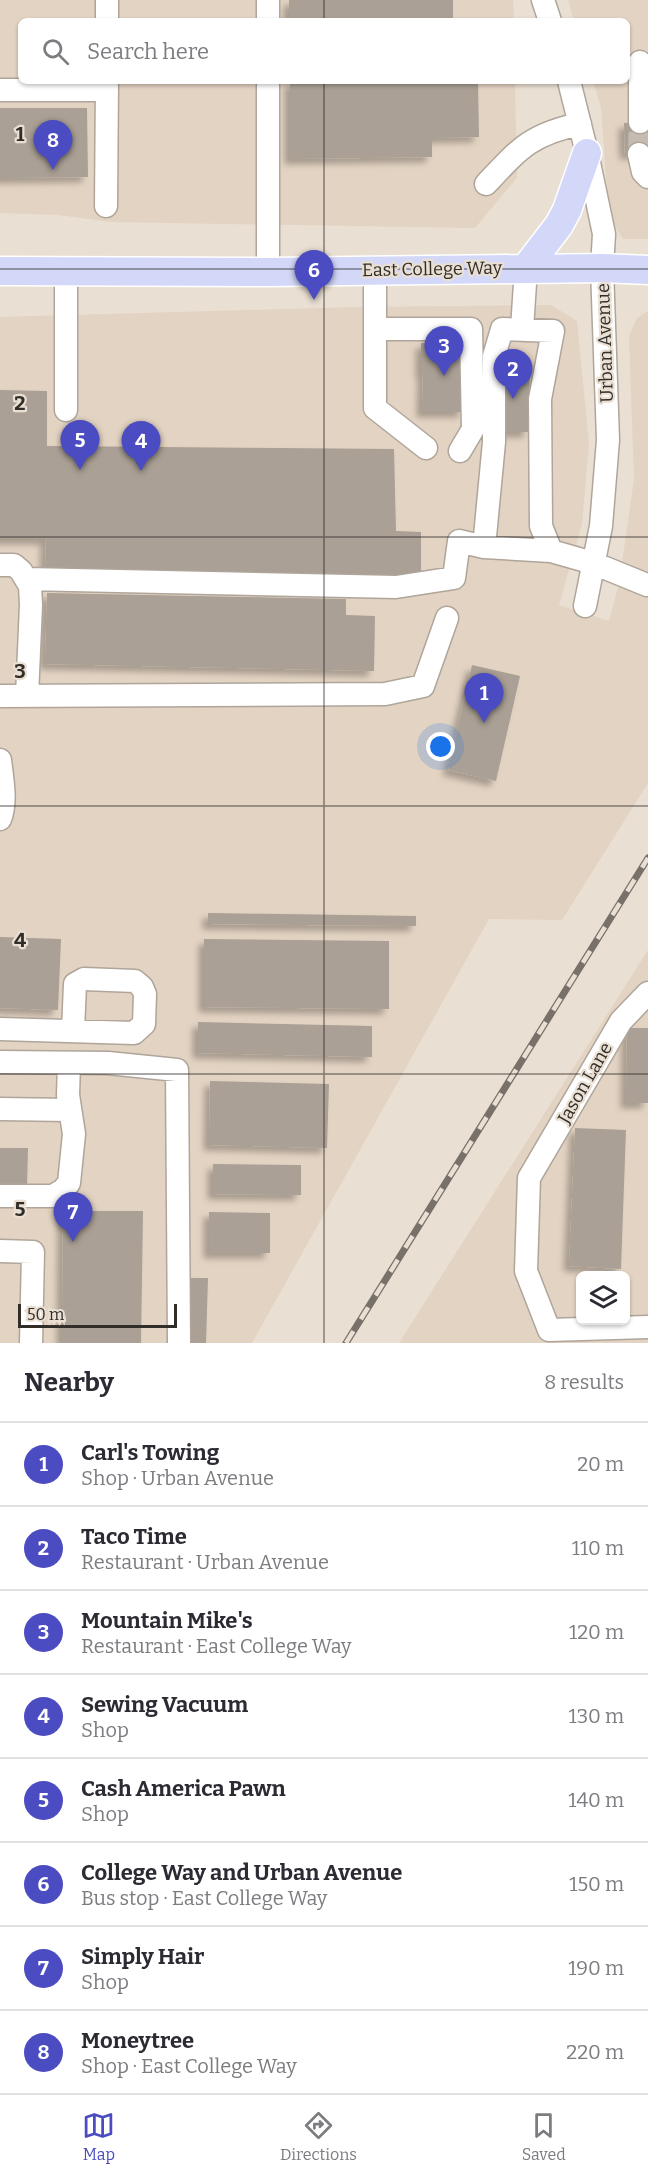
<!DOCTYPE html>
<html lang="en">
<head>
<meta charset="utf-8">
<style>
	:root { --surface:#fff; --page:#f7f7f7; --text:#2b2b33; --muted:#7c7c81; --line:#e1e1e2; --accent:#4b4bc2 }
	body { margin:0; font-family:Bitter,serif; background:var(--page); color:var(--text) }
	.controls { position:absolute; right:18px; bottom:18px; display:grid; overflow:hidden; border-radius:9px; box-shadow:0 2px 4px #0004 }
	.controls button { width:54px; height:54px; display:grid; place-items:center; padding:0; border:0; border-bottom:2px solid var(--line); background:var(--surface); color:var(--text); font:30px sans-serif }
	.scale { position:absolute; left:18px; bottom:15px; width:159px; box-sizing:border-box; padding-left:6px; border:3px solid #312d29; border-top:0; font-size:16px; line-height:21px; white-space:nowrap; color:#312d29; -webkit-text-stroke:4px #eadfd3; paint-order:stroke }
	.you { position:absolute; left:441px; top:747px; width:21px; height:21px; margin:-15px; border:4px solid #fff; border-radius:50%; background:#1a73e8; box-shadow:0 0 0 9px #1a73e833 }
	.badge { display:grid; place-items:center; width:39px; height:39px; border-radius:50%; background:var(--accent); color:#fff; font-size:20px; font-weight:700 }
	.pin { position:absolute; translate:-50% -50px; filter:drop-shadow(0 2px 3px #0008) }
	.pin::after { content:''; position:absolute; top:32px; width:21px; height:18px; background:inherit; clip-path:polygon(0 0,100% 0,50% 100%) }
	.list { margin:0; padding:0; list-style:none }
	h2 { display:flex; justify-content:space-between; align-items:center; height:78px; margin:0; padding:0 24px; font-size:26px }
	h2 small { font-size:20px; font-weight:400; color:var(--muted) }
	.list li { display:grid; grid-template-columns:39px 1fr auto; gap:18px; align-items:center; box-sizing:border-box; height:84px; padding:0 24px; border-top:2px solid var(--line) }
	.list b { display:block; font-size:22px; white-space:nowrap }
	.list p { margin:0; font-size:20px; white-space:nowrap; color:var(--muted) }
	.list em { font-size:20px; font-style:normal; color:var(--muted) }
	.icon { flex:none; width:33px; height:33px; fill:none; stroke:currentColor; stroke-width:2; stroke-linecap:round; stroke-linejoin:round }
	.map { position:relative; flex:none; width:648px; height:1343px; overflow:hidden }
	.search { position:absolute; background:var(--surface); box-shadow:0 2px 4px #0004; left:18px; right:18px; top:18px; height:66px; display:flex; align-items:center; gap:15px; box-sizing:border-box; padding:0 21px; border-radius:9px; color:var(--muted); font-size:22px }
	.sheet { height:750px; background:var(--surface) }
	nav { display:flex; justify-content:space-around; align-items:center; box-sizing:border-box; height:84px; border-top:2px solid var(--line); background:var(--surface); font-size:16px; color:var(--muted) }
	nav a { display:grid; justify-items:center; gap:3px }
	nav .on { color:var(--accent) }
	.map>svg:first-child { display:block }
</style>
</head>
<body>
<div class="map">
<svg width="648" height="1343" viewBox="0 0 648 1343">
	<defs>
		<filter id="shadow"><feDropShadow dx="-5.5" dy="5.5" stdDeviation="3" flood-color="#0004"/></filter>
	</defs>
	<rect width="100%" height="100%" fill="#eadfd3"/>
	<!-- built -->
	<path fill="#e3d3c2" fill-rule="evenodd" d="M0,0h513l1,21h-493v60h494l2,97 -42,50 -364,-6 -53,-7 -58,-2z
		M568,0h80v239h-25l-14,-22 -8,-110 -8,-26h34v-60h-53z
		M551,305l26,16 12,123 -7,80 -23,81 50,16 10,-37 15,-105 -5,-143 8,-18 11,-7v472l-86,137 -73,-1 -237,424h-252v-1026l357,-10z
		M648,950v393h-249zM580,1276h46v44h-46z"/>
	<!-- building -->
	<path fill="#aaa095" filter="url(#shadow)" d="M289,0h164v21h-164z
		M290,81h188l1,56 -47,1v19l-142,2z
		M0,108h87l1,69 -88,1z
		M648,122v31l-23,1 -1,-31z
		M421,343l36,1v7h8l-1,61h-42l1,-39h-2z
		M497,365l33,1 -1,66h-34z
		M0,390l47,1v55l347,3 2,82 25,1v48l-376,-5 1,-36h-46z
		M47,593l299,6v16l29,1 -1,55 -329,-7z
		M472,665l48,11 -24,105 -48,-11z
		M208,913l208,3v10l-208,-2z
		M0,937l61,2 -3,71 -58,-2z
		M204,939l185,2v68l-185,-2z
		M198,1022l174,4v31l-174,-4z
		M627,1028h21v75h-22z
		M210,1081l119,3 -2,64 -118,-3z
		M575,1128l51,2 -5,139 -52,-3z
		M0,1148h28l-1,40h-27z
		M213,1164l88,1v30l-88,-1z
		M63,1211h80l-2,132h-79z
		M209,1212l61,1v40h-61z
		M184,1278h24l-2,65h-24z"/>
	<g fill="none" stroke-linecap="round" stroke-linejoin="round">
		<!-- minor-tunnel -->
		<path stroke="#c5bbb1" stroke-width="22" stroke-dasharray="22 11" stroke-linecap="butt" d="M639,154l1,-32"/>
		<!-- minor casing -->
		<g stroke="#afa59a" stroke-width="25">
			<path id="minor" d="M268,0v21
				M543,0l7,21
				M107,21v-21
				M640,62v60
				M569,81l18,72 17,81 -2,34 6,172 -7,86 -16,80
				M0,90h107
				M639,154l4,18 5,5
				M486,184c33,-35 45,-50 94,-60
				M106,206l1,-125
				M375,270v138l51,40
				M66,271v139
				M268,272v-191
				M375,329h96l2,100 -13,22
				M522,329l4,-61
				M484,547l10,-105v-86l8,-27 51,2 -13,68 1,127 10,25
				M0,565h14l7,6 9,15 1,19 -4,91
				M26,579l370,8 58,-9 5,-37 25,6 67,4 42,12 54,22
				M0,696l385,-2 38,-8 24,-68
				M0,760c2,18 7,42 0,59
				M648,993l-27,28 -92,157 -3,93 23,59 99,-3
				M0,1029l134,4 10,-9 1,-30 -3,-7 -7,-6 -51,-2 -9,5 -2,47
				M0,1062l108,1 69,7 2,273
				M0,1109l70,1
				M0,1196h53l10,-6 6,-7 5,-49 -6,-39 1,-32
				M0,1251l33,1 -2,91"/>
		</g>
		<!-- major casing -->
		<g stroke="#fff" stroke-width="31">
			<path id="major" d="M526,268l33,-43 8,-15 20,-57
				M0,271l268,1 334,-4 46,2"/>
		</g>
		<!-- minor -->
		<use href="#minor" stroke="#fff" stroke-width="22"/>
		<!-- major -->
		<use href="#major" stroke="#d3d8f9" stroke-width="28"/>
		<!-- rail casing -->
		<g stroke="#78716a" stroke-width="7">
			<path id="rail" d="M346,1343l302,-485"/>
		</g>
		<!-- rail -->
		<use href="#rail" stroke="#eadfd3" stroke-width="4.5" stroke-dasharray="14" stroke-linecap="butt"/>
	</g>
	<!-- grid -->
	<path fill="none" stroke="#312d29" stroke-width="1.5" stroke-opacity="0.55" d="M324,0v21M324,81v1262M0,269h648M0,537h648M0,806h648M0,1074h648"/>
	<g text-anchor="middle" stroke-width="4.5" stroke-linejoin="round" paint-order="stroke">
		<!-- street labels -->
		<g font-size="18" fill="#312d29" stroke="#eadfd3">
			<text transform="translate(432 269) rotate(-1)" y="6">East College Way</text>
			<text transform="translate(605 343) rotate(-92)" y="6">Urban Avenue</text>
			<text transform="translate(585 1083) rotate(-60)" y="6">Jason Lane</text>
		</g>
	</g>
	<g font-size="20" text-anchor="middle" font-weight="bold" fill="#312d29" stroke="#eadfd3" stroke-width="4.5" stroke-linejoin="round" paint-order="stroke">
		<text x="20" y="141">1</text>
		<text x="20" y="410">2</text>
		<text x="20" y="678">3</text>
		<text x="20" y="947">4</text>
		<text x="20" y="1216">5</text>
	</g>
</svg>
<div class="controls">
<button><svg class="icon" aria-label="layers" viewBox="0 0 24 24"><path d="M12 4l9 5-9 5-9-5zM3 14l9 5 9-5"/></svg></button>
</div>
<div class="scale">50 m</div>
<div class="you"></div>
<div class="pin badge" style="left:484px;top:723px">1</div>
<div class="pin badge" style="left:513px;top:399px">2</div>
<div class="pin badge" style="left:444px;top:376px">3</div>
<div class="pin badge" style="left:141px;top:471px">4</div>
<div class="pin badge" style="left:80px;top:470px">5</div>
<div class="pin badge" style="left:314px;top:300px">6</div>
<div class="pin badge" style="left:73px;top:1242px">7</div>
<div class="pin badge" style="left:53px;top:170px">8</div>
<div class="search"><svg class="icon" aria-label="search" viewBox="0 0 24 24"><circle cx="10" cy="10" r="6"/><path d="M15 15l6 6"/></svg>Search here</div>
</div>
<section class="sheet">
<h2>Nearby<small>8 results</small></h2>
<ul class="list">
<li><span class="badge">1</span><div><b>Carl's Towing</b><p>Shop · Urban Avenue</p></div><em>20 m</em></li>
<li><span class="badge">2</span><div><b>Taco Time</b><p>Restaurant · Urban Avenue</p></div><em>110 m</em></li>
<li><span class="badge">3</span><div><b>Mountain Mike's</b><p>Restaurant · East College Way</p></div><em>120 m</em></li>
<li><span class="badge">4</span><div><b>Sewing Vacuum</b><p>Shop</p></div><em>130 m</em></li>
<li><span class="badge">5</span><div><b>Cash America Pawn</b><p>Shop</p></div><em>140 m</em></li>
<li><span class="badge">6</span><div><b>College Way and Urban Avenue</b><p>Bus stop · East College Way</p></div><em>150 m</em></li>
<li><span class="badge">7</span><div><b>Simply Hair</b><p>Shop</p></div><em>190 m</em></li>
<li><span class="badge">8</span><div><b>Moneytree</b><p>Shop · East College Way</p></div><em>220 m</em></li>
</ul>
</section>
<nav>
<a class="on"><svg class="icon" aria-label="map" viewBox="0 0 24 24"><path d="M3 6l6-2 6 2 6-2v14l-6 2-6-2-6 2zM9 4v14M15 6v14"/></svg>Map</a>
<a><svg class="icon" aria-label="directions" viewBox="0 0 24 24"><path d="M12 3l9 9-9 9-9-9zM9 14v-3h6M13 9l2 2-2 2"/></svg>Directions</a>
<a><svg class="icon" aria-label="saved" viewBox="0 0 24 24"><path d="M7 4h10v16l-5-4-5 4z"/></svg>Saved</a>
</nav>
</body>
</html>
